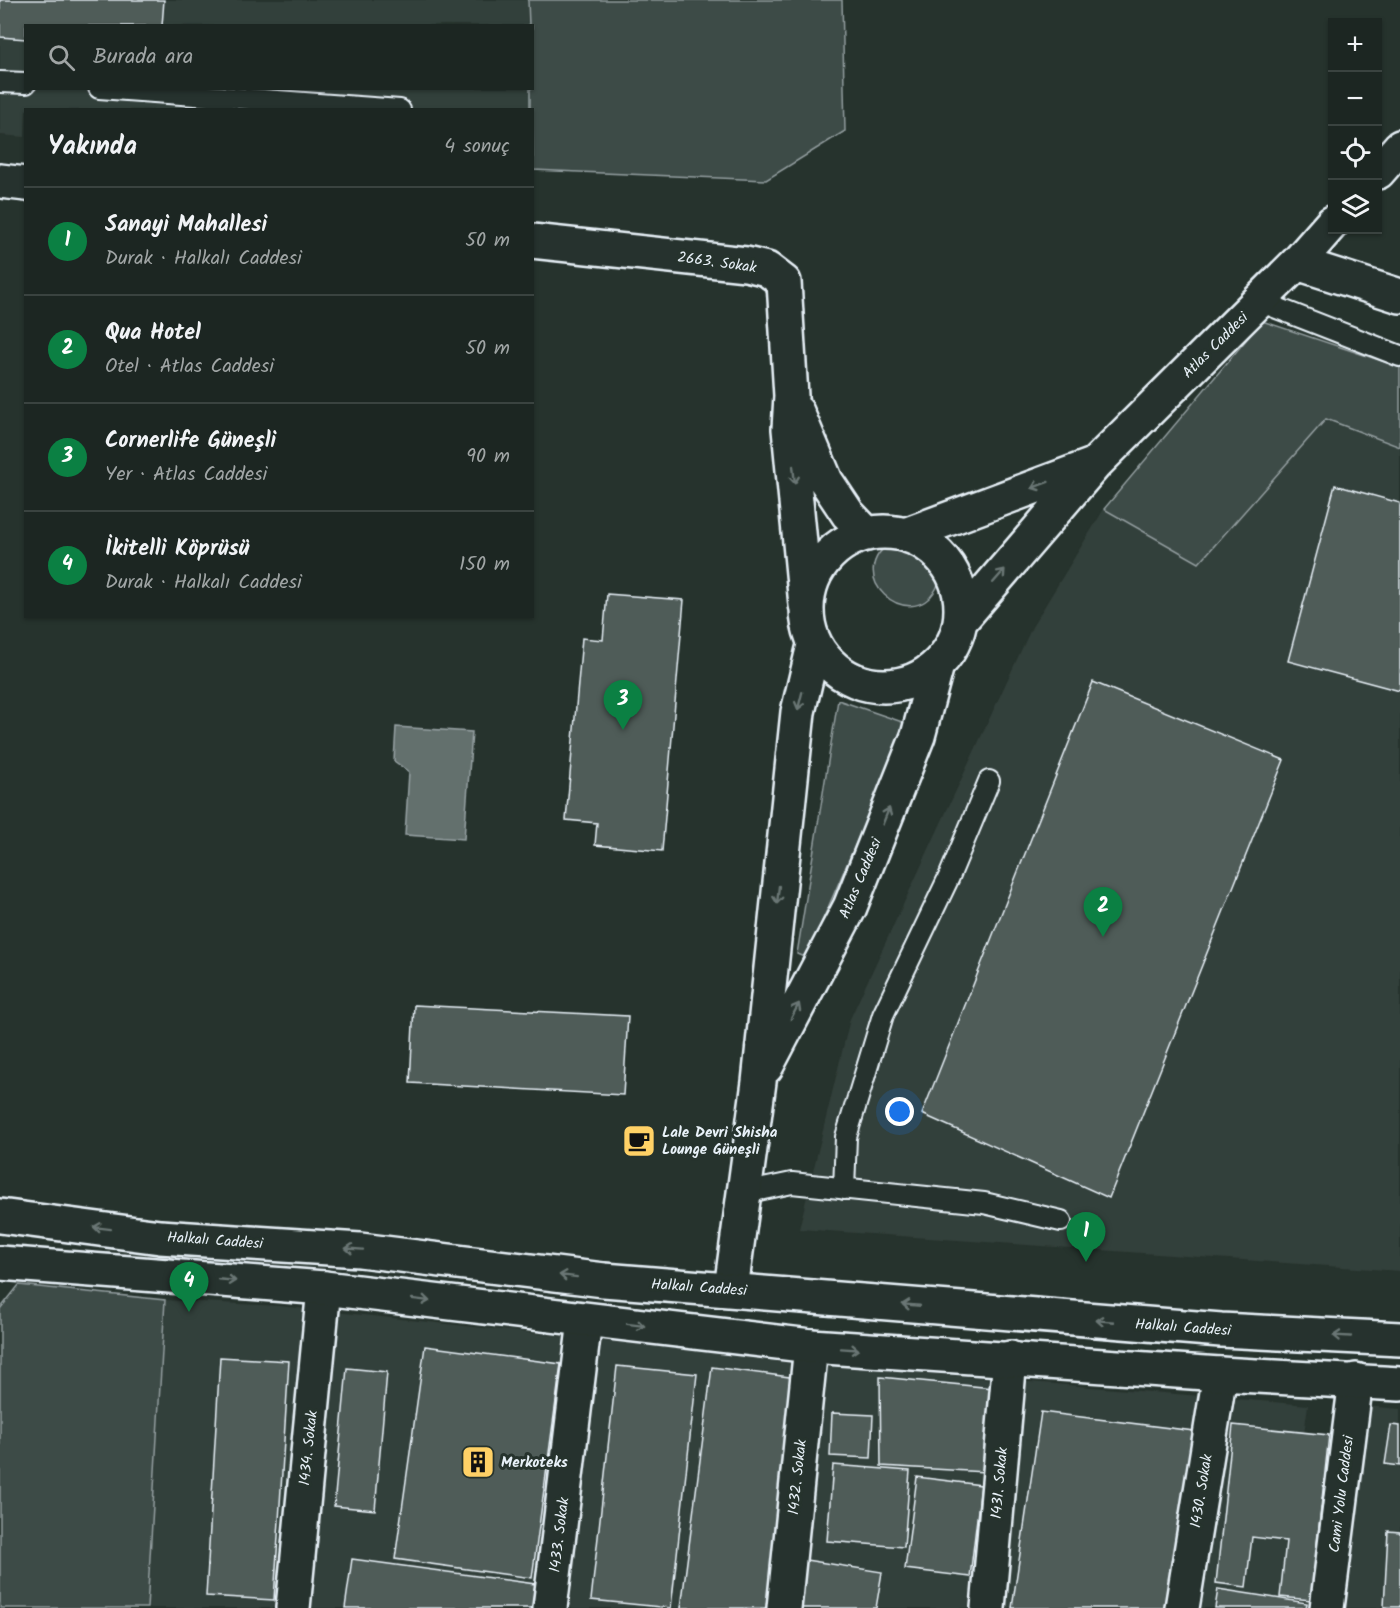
<!DOCTYPE html>
<html lang="tr">
<head>
<meta charset="utf-8">
<style>
	:root { --surface:#1c2622; --page:#252e2a; --text:#f1f3f6; --muted:#a0a5a5; --line:#3a4340; --accent:#0b8043 }
	body { margin:0; font-family:Kalam,sans-serif; background:var(--page); color:var(--text) }
	.controls { position:absolute; right:18px; top:18px; display:grid; overflow:hidden; border-radius:0px; box-shadow:0 2px 4px #0004 }
	.controls button { width:54px; height:54px; display:grid; place-items:center; padding:0; border:0; border-bottom:2px solid var(--line); background:var(--surface); color:var(--text); font:30px sans-serif }
	.you { position:absolute; left:900px; top:1112px; width:21px; height:21px; margin:-15px; border:4px solid #fff; border-radius:50%; background:#1a73e8; box-shadow:0 0 0 9px #1a73e833 }
	.badge { display:grid; place-items:center; width:39px; height:39px; border-radius:50%; background:var(--accent); color:#fff; font-size:20px; font-weight:700 }
	.pin { position:absolute; translate:-50% -50px; filter:drop-shadow(0 2px 3px #0008) }
	.pin::after { content:''; position:absolute; top:32px; width:21px; height:18px; background:inherit; clip-path:polygon(0 0,100% 0,50% 100%) }
	.list { margin:0; padding:0; list-style:none }
	h2 { display:flex; justify-content:space-between; align-items:center; height:78px; margin:0; padding:0 24px; font-size:26px }
	h2 small { font-size:20px; font-weight:400; color:var(--muted) }
	.list li { display:grid; grid-template-columns:39px 1fr auto; gap:18px; align-items:center; box-sizing:border-box; height:108px; padding:0 24px; border-top:2px solid var(--line) }
	.list b { display:block; font-size:22px; white-space:nowrap }
	.list p { margin:0; font-size:20px; white-space:nowrap; color:var(--muted) }
	.list em { font-size:20px; font-style:normal; color:var(--muted) }
	.icon { flex:none; width:33px; height:33px; fill:none; stroke:currentColor; stroke-width:2; stroke-linecap:round; stroke-linejoin:round }
	.map { position:relative; flex:none; width:1400px; height:1608px; overflow:hidden }
	.search { position:absolute; background:var(--surface); box-shadow:0 2px 4px #0004; left:24px; top:24px; width:510px; height:66px; display:flex; align-items:center; gap:15px; box-sizing:border-box; padding:0 21px; border-radius:0px; color:var(--muted); font-size:22px }
	.panel { position:absolute; background:var(--surface); box-shadow:0 2px 4px #0004; left:24px; top:108px; width:510px; height:510px; border-radius:0px }
	.map>svg:first-child { display:block }
</style>
</head>
<body>
<div class="map">
<svg width="1400" height="1608" viewBox="0 0 1400 1608">
	<rect width="100%" height="100%" fill="#26332d"/>
	<filter id="ink" filterUnits="userSpaceOnUse"><feTurbulence type="fractalNoise" baseFrequency=".0167" numOctaves="2"/><feDisplacementMap in="SourceGraphic" scale="12" xChannelSelector="R" yChannelSelector="G"/><feConvolveMatrix kernelMatrix="1 2 1 2 8 2 1 2 1" color-interpolation-filters="sRGB"/></filter>
	<g filter="url(#ink)">
		<!-- built -->
		<path fill="#333f3a" d="M0,0h528l1,25 -503,1v62h504v21l-504,1 -1,27 -25,-2z
			M1326,419l74,28v824l-601,-42 51,-210 182,-392 72,-118 95,54z
			M165,1300l114,6 572,61 457,38 -28,203h-1133z
			M1365,1406l35,3v199h-62z"/>
		<!-- green -->
		<path fill="#3e4b47" stroke="#939ea0" stroke-width="1.5" d="M528,0h314l3,131 -79,49 -233,-10 -1,-60 -2,-1v-20l2,-1v-62l-3,-1z
			M1262,321l138,46v80l-74,-28 -127,144 -95,-54z
			M893,541c8,1 26,-1 33,2 16,7 18,32 10,46 -26,46 -97,-14 -43,-48z
			M838,700l70,24 -102,234 -9,-4z
			M19,1285l146,15 -18,308h-147v-299z"/>
		<!-- water -->
		<path fill="#636f6d" stroke="#98a3a5" stroke-width="1.5" d="M396,727l76,5 -8,107 -59,-4 4,-63 -15,-11z"/>
		<!-- building -->
		<path fill="#505c59" stroke="#e8f1f8" stroke-width="1.5" d="M0,0h164l-2,26h-136v13l-26,-2z
			M1335,485l65,18v188l-112,-30z
			M607,594l77,6 -22,251 -67,-6 2,-22 -31,-3 16,-182 21,2z
			M1093,682l191,78 -175,438 -187,-84z
			M414,1005l214,11 -5,79 -213,-12z
			M425,1346l136,18 -29,214 -137,-19z
			M220,1357l69,4 -15,239 -68,-4z
			M617,1366l80,8 -26,234 -80,-8z
			M712,1367l85,11 -30,230h-86z
			M347,1368l40,4 -12,138 -41,-4z
			M880,1377l113,11 -8,84 -104,-6z
			M1041,1412l153,19 -28,177h-154z
			M832,1413l41,2 -2,43 -41,-2z
			M1233,1425l96,10 -18,165 -31,-3 6,-56 -34,-4 -6,50 -30,-4z
			M1391,1425l9,1v40l-15,-2z
			M833,1465l77,6 -6,76 -77,-6z
			M917,1477l64,8 -11,92 -65,-8z
			M1388,1531l12,1v75h-16z
			M352,1559l183,25 -3,24h-187z
			M806,1560l76,12 -6,36h-76z
			M1218,1589l89,14 -1,5h-91z"/>
		<g fill="none" stroke-linecap="round" stroke-linejoin="round">
			<!-- service casing -->
			<g stroke="#e8f1f8" stroke-width="24">
				<path id="service" d="M0,82l26,1
					M99,88l301,22
					M1259,301l141,55
					M844,1189l2,-52 37,-122 66,-138 40,-96
					M744,1193l48,-10 192,20 77,18"/>
			</g>
			<!-- minor casing -->
			<g stroke="#e8f1f8" stroke-width="38">
				<path id="minor" d="M1378,172l22,-25
					M0,181l26,3
					M532,241l214,23 21,5 17,13 7,114 -2,33 17,176
					M1297,263l103,33
					M797,412l29,69 22,33 19,20
					M807 609a77 77 0 1 1 154 0a77 77 0 1 1-154 0Z
					M905,535l188,-70
					M961,620l134,-156 202,-201 35,-40
					M766,1067l84,-160 68,-171 19,-71
					M731,1289l28,-207 39,-370 16,-67
					M293,1608l31,-320
					M550,1608l35,-288
					M784,1608l27,-262
					M988,1608l22,-250
					M1182,1608l38,-234"/>
			</g>
			<!-- tertiary casing -->
			<g stroke="#e8f1f8" stroke-width="38">
				<path id="tertiary" d="M1327,1608l29,-228"/>
			</g>
			<!-- primary casing -->
			<g stroke="#e8f1f8" stroke-width="38">
				<path id="primary" d="M0,1216l160,21 200,13 244,30 617,50 179,9
					M0,1263l324,25 487,58 409,28 180,10"/>
			</g>
			<!-- service -->
			<use href="#service" stroke="#26332d" stroke-width="20"/>
			<!-- minor -->
			<use href="#minor" stroke="#26332d" stroke-width="33"/>
			<!-- tertiary -->
			<use href="#tertiary" stroke="#26332d" stroke-width="33"/>
			<!-- primary -->
			<use href="#primary" stroke="#26332d" stroke-width="33"/>
		</g>
		<!-- one-way arrows -->
		<defs><path id="oneway-shaft" d="M-6 0H5M1.5-3L5.5 0L1.5 3" fill="none" stroke-width="1.6" stroke-linecap="round" stroke-linejoin="round" transform="scale(1.5)"/></defs>
		<g stroke="#6a7674">
			<use href="#oneway-shaft" transform="translate(794 475) rotate(84)"/>
			<use href="#oneway-shaft" transform="translate(1040 485) rotate(160)"/>
			<use href="#oneway-shaft" transform="translate(999 576) rotate(-49)"/>
			<use href="#oneway-shaft" transform="translate(800 701) rotate(104)"/>
			<use href="#oneway-shaft" transform="translate(886 816) rotate(-68)"/>
			<use href="#oneway-shaft" transform="translate(778 895) rotate(96)"/>
			<use href="#oneway-shaft" transform="translate(795 1011) rotate(-62)"/>
			<use href="#oneway-shaft" transform="translate(102 1228) rotate(-173)"/>
			<use href="#oneway-shaft" transform="translate(354 1249) rotate(-176)"/>
			<use href="#oneway-shaft" transform="translate(568 1276) rotate(-173)"/>
			<use href="#oneway-shaft" transform="translate(227 1280) rotate(5)"/>
			<use href="#oneway-shaft" transform="translate(421 1300) rotate(7)"/>
			<use href="#oneway-shaft" transform="translate(911 1305) rotate(-175)"/>
			<use href="#oneway-shaft" transform="translate(1105 1321) rotate(-175)"/>
			<use href="#oneway-shaft" transform="translate(636 1325) rotate(7)"/>
			<use href="#oneway-shaft" transform="translate(1342 1336) rotate(-177)"/>
			<use href="#oneway-shaft" transform="translate(850 1349) rotate(4)"/>
		</g>
	</g>
	<!-- icons -->
	<defs>
		<g id="cafe-square" transform="scale(1.725)"><rect x="-9" y="-9" width="18" height="18" rx="4" fill="#ffd166" stroke="#26332d"/><path d="M-5.5-4.5H6V0H3Q3 3.5 0 3.5H-2.5Q-5.5 3.5-5.5 0ZM3-3.2v2h1.7v-2ZM-6 4.5H4V6H-6Z" fill="#111"/></g>
		<g id="building-square" transform="scale(1.725)"><rect x="-9" y="-9" width="18" height="18" rx="4" fill="#ffd166" stroke="#26332d"/><path d="M-4-6H4V6H1V3H-1V6H-4ZM-2.5-4.3h1.7v1.8h-1.7ZM.8-4.3h1.7v1.8H.8ZM-2.5-1h1.7V.8h-1.7ZM.8-1h1.7V.8H.8Z" fill="#111"/></g>
	</defs>
	<g fill-rule="evenodd">
		<use href="#cafe-square" x="639" y="1141"/>
		<use href="#building-square" x="478" y="1462"/>
	</g>
	<g text-anchor="middle" stroke-width="6" stroke-linejoin="round" paint-order="stroke">
		<!-- street labels -->
		<g font-size="15" fill="#e8f1f8" stroke="#26332d">
			<text transform="translate(717 262) rotate(8)" y="5">2663. Sokak</text>
			<text transform="translate(1215 345) rotate(-45)" y="5">Atlas Caddesi</text>
			<text transform="translate(860 878) rotate(-67)" y="5">Atlas Caddesi</text>
			<text transform="translate(215 1240) rotate(4)" y="5">Halkalı Caddesi</text>
			<text transform="translate(699 1287) rotate(4)" y="5">Halkalı Caddesi</text>
			<text transform="translate(1183 1327) rotate(4)" y="5">Halkalı Caddesi</text>
			<text transform="translate(308 1448) rotate(-84)" y="5">1434. Sokak</text>
			<text transform="translate(797 1477) rotate(-84)" y="5">1432. Sokak</text>
			<text transform="translate(999 1483) rotate(-85)" y="5">1431. Sokak</text>
			<text transform="translate(1201 1491) rotate(-81)" y="5">1430. Sokak</text>
			<text transform="translate(1341 1494) rotate(-83)" y="5">Cami Yolu Caddesi</text>
			<text transform="translate(559 1535) rotate(-83)" y="5">1433. Sokak</text>
		</g>
		<!-- poi labels -->
		<g font-size="15" font-weight="bold" fill="#e8f1f8" stroke="#26332d" text-anchor="start">
			<text x="662" y="1137">Lale Devri Shisha<tspan x="662" dy="17">Lounge Güneşli</tspan></text>
			<text x="501" y="1467">Merkoteks</text>
		</g>
	</g>
</svg>
<div class="controls">
<button>+</button>
<button>−</button>
<button><svg class="icon" aria-label="locate" viewBox="0 0 24 24"><circle cx="12" cy="12" r="6"/><path d="M12 2v4M12 18v4M2 12h4M18 12h4"/></svg></button>
<button><svg class="icon" aria-label="layers" viewBox="0 0 24 24"><path d="M12 4l9 5-9 5-9-5zM3 14l9 5 9-5"/></svg></button>
</div>
<div class="you"></div>
<div class="pin badge" style="left:1086px;top:1262px">1</div>
<div class="pin badge" style="left:1103px;top:937px">2</div>
<div class="pin badge" style="left:623px;top:730px">3</div>
<div class="pin badge" style="left:189px;top:1312px">4</div>
<div class="search"><svg class="icon" aria-label="search" viewBox="0 0 24 24"><circle cx="10" cy="10" r="6"/><path d="M15 15l6 6"/></svg>Burada ara</div>
<section class="panel">
<h2>Yakında<small>4 sonuç</small></h2>
<ul class="list">
<li><span class="badge">1</span><div><b>Sanayi Mahallesi</b><p>Durak · Halkalı Caddesi</p></div><em>50 m</em></li>
<li><span class="badge">2</span><div><b>Qua Hotel</b><p>Otel · Atlas Caddesi</p></div><em>50 m</em></li>
<li><span class="badge">3</span><div><b>Cornerlife Güneşli</b><p>Yer · Atlas Caddesi</p></div><em>90 m</em></li>
<li><span class="badge">4</span><div><b>İkitelli Köprüsü</b><p>Durak · Halkalı Caddesi</p></div><em>150 m</em></li>
</ul>
</section>
</div>
</body>
</html>
